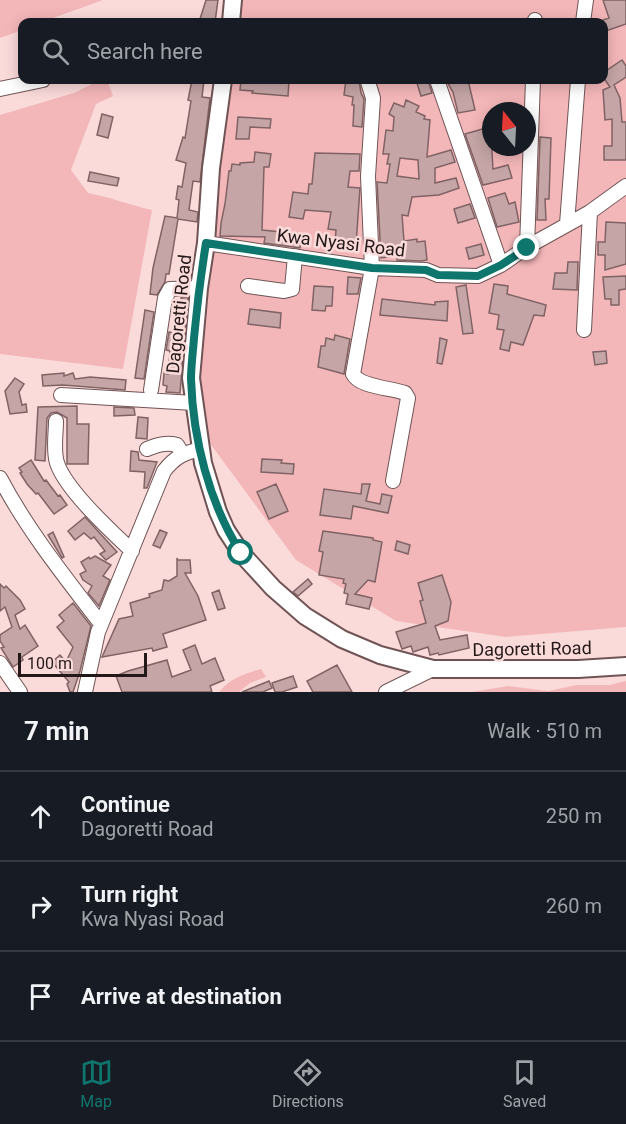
<!DOCTYPE html>
<html lang="en">
<head>
<meta charset="utf-8">
<style>
	:root { --surface:#171b24; --page:#20242c; --text:#f1f3f6; --muted:#9ea1a6; --line:#363941; --accent:#0f766e }
	body { margin:0; font-family:Roboto,sans-serif; background:var(--page); color:var(--text) }
	.compass { position:absolute; left:482px; top:102px; width:54px; height:54px; border-radius:50%; background:var(--surface); box-shadow:0 3px 15px #0003; rotate:342deg }
	.scale { position:absolute; left:18px; bottom:15px; width:129px; box-sizing:border-box; padding-left:6px; border:3px solid #241919; border-top:0; font-size:16px; line-height:21px; white-space:nowrap; color:#241919; -webkit-text-stroke:4px #fbdada; paint-order:stroke }
	.stop { position:absolute; width:18px; height:18px; margin:-14px; border:4px solid #0f766e; border-radius:50%; background:#fff }
	.stop.end { background:#0f766e; border-color:#fff; box-shadow:0 2px 6px #0008 }
	.list { margin:0; padding:0; list-style:none }
	h2 { display:flex; justify-content:space-between; align-items:center; height:78px; margin:0; padding:0 24px; font-size:26px }
	h2 small { font-size:20px; font-weight:400; color:var(--muted) }
	.list li { display:grid; grid-template-columns:39px 1fr auto; gap:18px; align-items:center; box-sizing:border-box; height:90px; padding:0 24px; border-top:2px solid var(--line) }
	.list b { display:block; font-size:22px; white-space:nowrap }
	.list p { margin:0; font-size:20px; white-space:nowrap; color:var(--muted) }
	.list em { font-size:20px; font-style:normal; color:var(--muted) }
	.icon { flex:none; width:33px; height:33px; fill:none; stroke:currentColor; stroke-width:2; stroke-linecap:round; stroke-linejoin:round }
	.map { position:relative; flex:none; width:626px; height:692px; overflow:hidden }
	.search { position:absolute; background:var(--surface); box-shadow:0 3px 15px #0003; left:18px; right:18px; top:18px; height:66px; display:flex; align-items:center; gap:15px; box-sizing:border-box; padding:0 21px; border-radius:12px; color:var(--muted); font-size:22px }
	.sheet { height:348px; background:var(--surface) }
	nav { display:flex; justify-content:space-around; align-items:center; box-sizing:border-box; height:84px; border-top:2px solid var(--line); background:var(--surface); font-size:16px; color:var(--muted) }
	nav a { display:grid; justify-items:center; gap:3px }
	nav .on { color:var(--accent) }
	.map>svg:first-child { display:block }
</style>
</head>
<body>
<div class="map">
<svg width="626" height="692" viewBox="0 0 626 692">
	<rect width="100%" height="100%" fill="#fbdada"/>
	<!-- green -->
	<path fill="#f4b7b9" fill-rule="evenodd" d="M0,0h103l-61,22h-20v8l-22,8z
		M242,0h384v627l-120,10 -110,-16 -100,-61 -107,-145 32,-335h383v-58h-368zM491,111h36v36h-36z
		M100,80h7l6,16 -17,8 -25,66 17,23c22,4 42,12 64,17l-29,159 -123,-15v-239l74,-22z
		M261,669l5,8 -16,6 -11,9h-20c12,-14 24,-18 42,-23z
		M626,681v11h-154l36,-6 40,5 29,-6h33z"/>
	<!-- building -->
	<path fill="#c5a5a6" stroke="#806364" stroke-width="1.5" fill-rule="evenodd" d="M206,0h12l-3,22 -15,-3z
		M603,0h23v24l-23,8v-12l6,-2z
		M622,60l4,6v11l-12,8 6,13 2,24h4v38h-22v-14h8v-27l-7,1 -2,-30 7,-3 -7,-10v-4z
		M192,80h12l-2,17 8,1 -10,84 -7,-1 -4,29 9,2 -1,10 -19,-3 -9,55h-3l-1,8 -8,13 -7,-1 3,-26 12,-52 12,2 2,-18 -3,-1 2,-13 4,1 4,-24 -10,-3 7,-23 2,1 6,-37 -3,-1z
		M241,80l48,1 -1,15 -36,-3 1,-2 -13,-1z
		M346,80h13l2,13 3,6 -2,28 -9,-1 1,-21h-2l1,-8 -9,-2z
		M416,80h12l4,13 -11,3z
		M446,80h22l7,30 -17,3 -5,-21z
		M406,100l13,6 -3,6 9,4 -1,3 6,1 -3,37 24,-7 4,12 -20,6v15l21,-5 3,10 -20,7 -27,2 -4,19 -6,-1 2,26 13,-2v3l8,-1 2,19 -6,1 -24,-1v-4l-16,2 -4,-76 10,1 3,-19h-3l2,-10h-6l3,-24 7,1 1,-14 -5,-3 5,-11 10,4zM400,158l18,2 1,19 -22,-3z
		M102,114l11,3 -5,21 -11,-3z
		M238,117l33,2 -1,9 -20,-1 -1,12h-13z
		M486,128l2,8 3,-1 2,34 15,-4 4,13 -29,7 -18,-51z
		M540,137l11,1 -2,61h-4l1,21h-9z
		M255,152l16,2 -2,13h-5l-2,63 40,4 -2,14 -36,-5 1,-6 -45,-1 1,-13 4,-19 4,-33h2l1,-7 8,1v-2l14,-1z
		M315,153l45,1 -1,17h-9l-2,16 12,1 -4,57 -21,-2 1,-13 -8,-1 3,-17 -26,-2 -2,9 -14,-2 4,-25 15,2 1,-10h3z
		M90,172l29,6 -2,8 -29,-5z
		M505,193l4,11 6,-2 4,20 -22,5 -9,-29z
		M470,204l5,14 -17,5 -4,-14z
		M606,222l20,1v41l-21,6v-15h-7v-13h7z
		M481,244l3,11 -15,4 -3,-11z
		M568,262h10l-1,28 -24,-1 2,-16h12z
		M626,276v13l-7,1v15h-8v-6h-6l-2,-22z
		M348,277l13,1 -3,16h-11z
		M494,284l14,2 -1,8 39,11 -2,11 -10,-1 -11,30 -12,-3 -2,9 -9,-2 4,-19 -7,-1 2,-14 -10,-2z
		M466,285l7,48 -10,1 -7,-47z
		M314,286l19,1 -1,19h-6l-1,5 -13,-1z
		M188,297l-8,96 -14,-1 1,-6 -4,-1 1,-12 4,1 2,-23 -4,-1 3,-18 9,1 3,-35z
		M382,299l53,6v-3l13,-1 -1,20 -67,-6z
		M250,309l31,4 -1,15 -32,-4z
		M145,310l9,2 -10,67 -9,-1z
		M335,335l15,4 -6,35 -26,-7 3,-21h4l1,-8 8,2z
		M440,338l7,2 -5,24 -5,-1z
		M606,351l1,12 -12,2 -2,-13z
		M64,373v3l9,-3 2,6 15,-2 36,3 -1,10 -62,-5 -20,1 -1,-11z
		M15,378l9,6 -5,8 3,13 4,-1 1,8 -17,2 -5,-23z
		M77,406v18h12l-1,40h-21v-46l-10,-6 -6,1 -4,5 -2,43 -10,-1 3,-53z
		M114,407l20,1 1,7 -21,1z
		M138,417l10,1 -1,21 -11,-1z
		M131,451l7,1 1,8 18,2 -10,26h-3l1,-16 -15,-1z
		M262,459l20,1 -1,3 13,1 -1,10 -32,-2z
		M31,460l13,21 2,-1 12,16 2,-1 7,10 -13,9 -16,-21 -2,1 -9,-10 -7,-11 2,-1 -3,-4z
		M276,484l12,27 -19,8 -12,-27z
		M362,484h8l-4,17 14,3 2,-10 10,2 -4,17 -35,-7 -2,13 -31,-4 4,-26 37,5z
		M85,517l32,35 -11,8 -6,-6 5,-3 -11,-14 -3,2 -7,-6 -9,7 -7,-9z
		M160,530l7,3 -7,15 -7,-3z
		M323,531l50,7v2l9,2 -7,40 -7,-2 -13,14 17,4 -3,11 -23,-5 2,-10 -4,-1 2,-9 -3,-1 1,-4 -25,-4 4,-23 -4,-1z
		M53,532l11,25 -2,1 -14,-23z
		M397,541l13,4 -2,9 -13,-4z
		M95,556l16,9 -8,11 7,4 -11,26 -11,-13 4,-7 -9,-6 -3,-6 6,-3 -5,-9 8,-5 1,2z
		M177,558l1,2h12l1,13h-6l13,23 8,24 -43,14 4,13 -14,4 -1,-3 -50,9 17,-38 14,-3 -3,-13 20,-6 -1,-3 13,-4 2,-10 5,1 8,-5z
		M442,575l9,27 -3,19 -13,5 5,14 27,-5 2,13 -30,7 -1,-2 -8,2 -2,-8 -15,5 -2,-6 -9,3 -6,-17 30,-9 -6,-22 3,-1 -5,-17z
		M308,579l4,5 -14,12 -5,-4z
		M0,584l4,4 2,-2 14,14 5,9 -10,6 5,14 5,-4 13,21 -16,11 1,3 -10,7 -12,-19 3,-1 -4,-6v-6l12,-8 -7,-20 -5,4z
		M219,590l6,18 -7,2 -6,-17z
		M73,603l18,23 -11,45 -7,21h-3l-3,-8 2,-2 -17,-20 8,-7 6,7 7,-15 -16,-20 7,-6 -5,-6z
		M195,645l7,19 13,-6 9,22 -14,6 2,6h-90l-6,-16 12,-5 39,-11 5,17 19,-7 -8,-20z
		M337,665l15,27h-39l-6,-11z
		M293,676l4,11 -15,5h-7l-3,-9z
		M269,681l3,7 -9,4h-21z"/>
	<g fill="none" stroke-linecap="round" stroke-linejoin="round">
		<!-- minor casing -->
		<g stroke="#705455" stroke-width="16">
			<path id="minor" d="M535,22v-2
				M583,22l3,-22
				M437,80l64,185
				M368,82l5,16 -5,78 4,92 -19,106c6,13 39,14 52,19l3,5 -15,83
				M0,89l43,-9
				M567,224l11,-144
				M206,243l166,25 54,2 12,5 40,1 23,-11 26,-18 63,-35 36,-26
				M527,247l6,-167
				M248,286l36,5 8,-2 3,-33
				M584,330l6,-118
				M151,390l14,-92 5,-9 29,-1
				M61,395l133,8
				M56,421c0,13 -3,29 1,42 9,27 54,68 75,88
				M147,449c10,-4 19,-7 30,-4l5,8
				M0,478c28,53 65,99 101,146
				M0,663l20,29
				M85,692l13,-60 66,-161c11,-14 19,-18 37,-22
				M386,692l47,-23"/>
		</g>
		<!-- major casing -->
		<g stroke="#705455" stroke-width="20">
			<path id="major" d="M231,22l2,-22
				M223,80l-12,88 -5,75 -7,45 -8,90 12,85 15,49 8,18 15,23 32,35 32,28 37,23 38,16 53,14h145l48,-3"/>
		</g>
		<!-- minor -->
		<use href="#minor" stroke="#fff" stroke-width="14"/>
		<!-- major -->
		<use href="#major" stroke="#fff" stroke-width="16"/>
	</g>
	<g fill="none" stroke-linecap="round" stroke-linejoin="round">
		<!-- route -->
		<path stroke="#0f766e" stroke-width="8" d="M241,553c-32,-50 -48,-114 -50,-174 0,-13 2,-27 3,-41 3,-32 7,-64 12,-95l166,25 54,2 12,5 40,1 23,-11 26,-17"/>
	</g>
	<g text-anchor="middle" stroke-width="5" stroke-linejoin="round" paint-order="stroke">
		<!-- street labels -->
		<g font-size="18" fill="#241919" stroke="#fbdada">
			<text transform="translate(341 243) rotate(7)" y="6">Kwa Nyasi Road</text>
			<text transform="translate(179 314) rotate(-84)" y="6">Dagoretti Road</text>
			<text transform="translate(532 649) rotate(-1)" y="6">Dagoretti Road</text>
		</g>
	</g>
</svg>
<svg class="compass" viewBox="-18 -18 36 36"><path d="M0-13l5 13h-10z" fill="#e53935"/><path d="M0 13l5-13h-10z" fill="#9ea1a6"/></svg>
<div class="scale">100 m</div>
<div class="stop" style="left:241px;top:553px"></div>
<div class="stop end" style="left:527px;top:248px"></div>
<div class="search"><svg class="icon" aria-label="search" viewBox="0 0 24 24"><circle cx="10" cy="10" r="6"/><path d="M15 15l6 6"/></svg>Search here</div>
</div>
<section class="sheet">
<h2>7 min<small>Walk · 510 m</small></h2>
<ul class="list">
<li><svg class="icon" aria-label="ahead" viewBox="0 0 24 24"><path d="M12 20V5M6 11l6-6 6 6"/></svg><div><b>Continue</b><p>Dagoretti Road</p></div><em>250 m</em></li>
<li><svg class="icon" aria-label="right" viewBox="0 0 24 24"><path d="M7 20v-9h11M14 6l5 5-5 5"/></svg><div><b>Turn right</b><p>Kwa Nyasi Road</p></div><em>260 m</em></li>
<li><svg class="icon" aria-label="arrive" viewBox="0 0 24 24"><path d="M6 21V4h12l-3 4 3 4H6"/></svg><div><b>Arrive at destination</b></div></li>
</ul>
</section>
<nav>
<a class="on"><svg class="icon" aria-label="map" viewBox="0 0 24 24"><path d="M3 6l6-2 6 2 6-2v14l-6 2-6-2-6 2zM9 4v14M15 6v14"/></svg>Map</a>
<a><svg class="icon" aria-label="directions" viewBox="0 0 24 24"><path d="M12 3l9 9-9 9-9-9zM9 14v-3h6M13 9l2 2-2 2"/></svg>Directions</a>
<a><svg class="icon" aria-label="saved" viewBox="0 0 24 24"><path d="M7 4h10v16l-5-4-5 4z"/></svg>Saved</a>
</nav>
</body>
</html>
